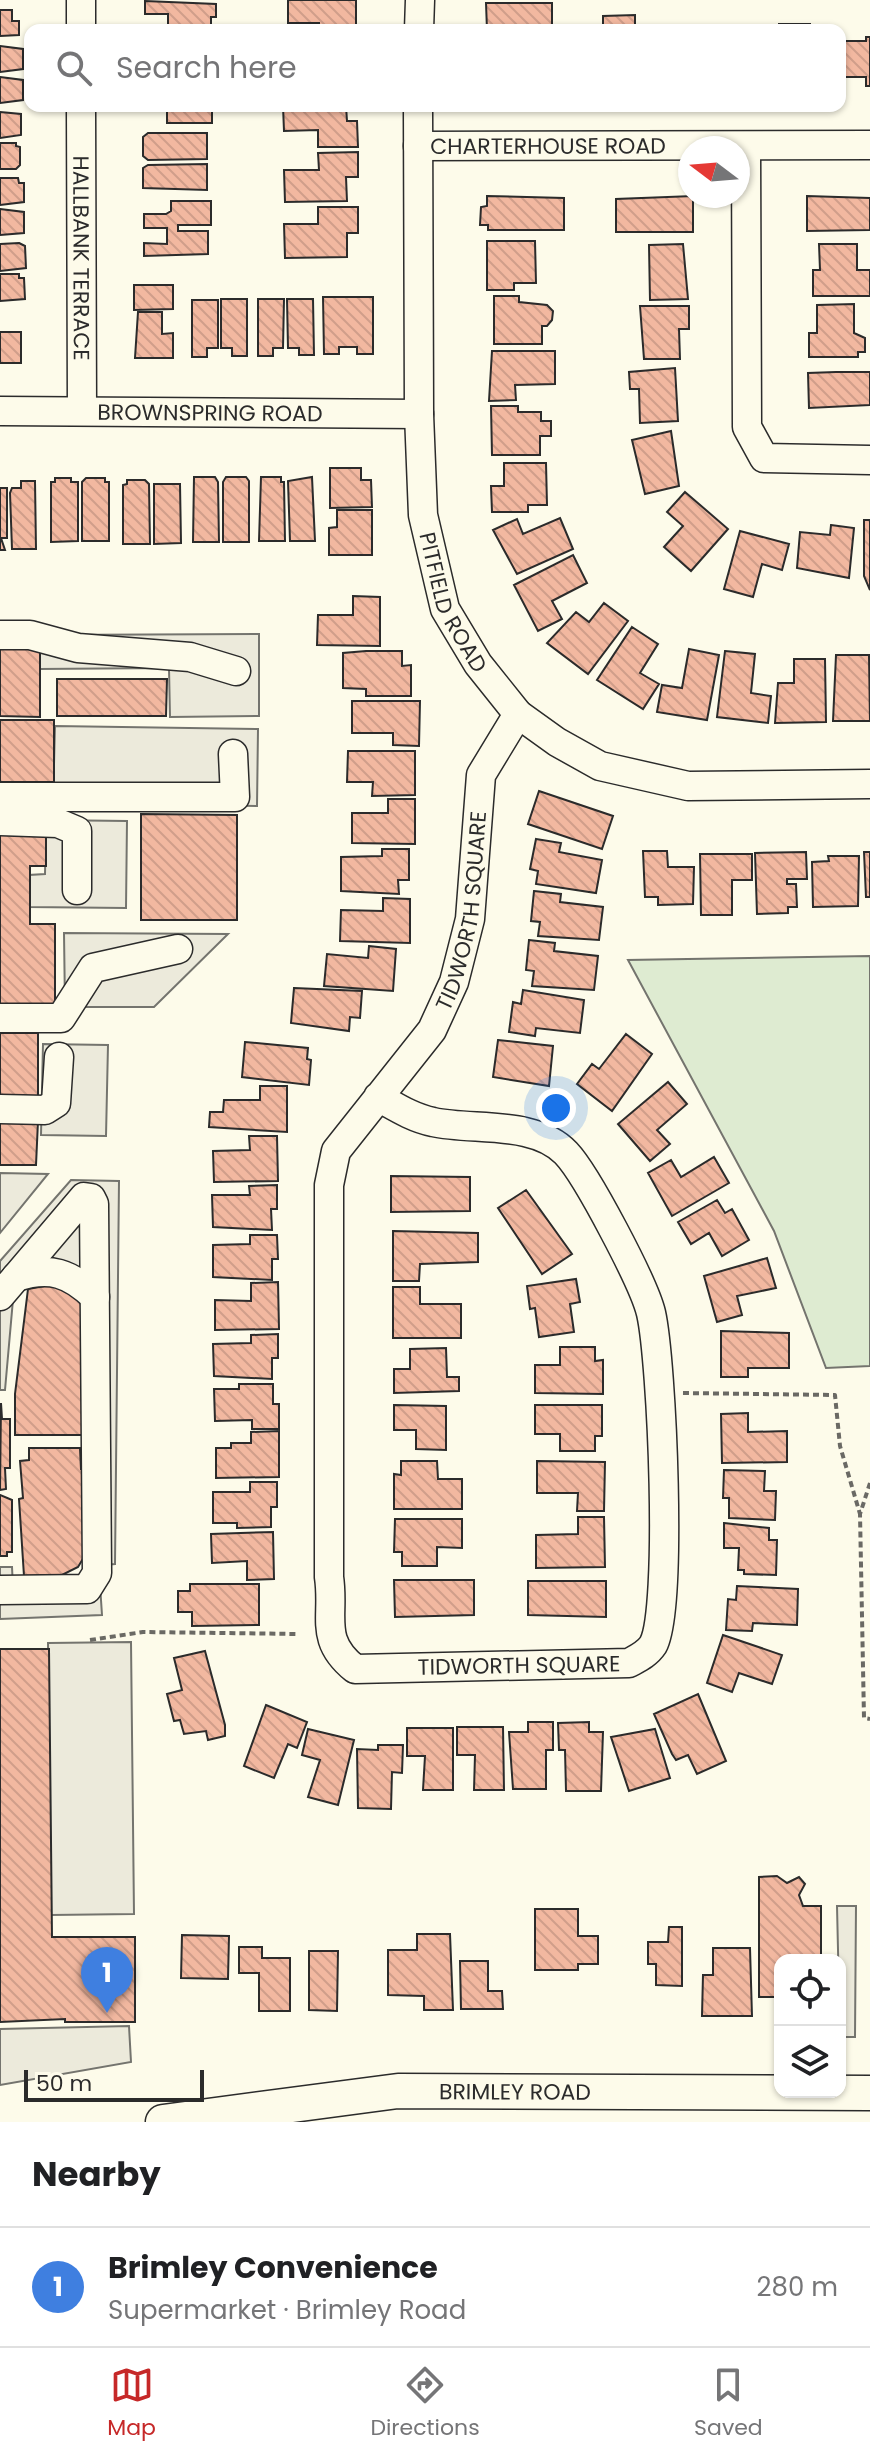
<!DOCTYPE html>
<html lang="en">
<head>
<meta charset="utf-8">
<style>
	:root { --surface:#fff; --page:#f6f6f6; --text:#202124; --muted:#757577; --line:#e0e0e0; --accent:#c62828 }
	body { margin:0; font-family:Poppins,sans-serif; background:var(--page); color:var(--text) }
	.controls { position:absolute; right:24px; bottom:24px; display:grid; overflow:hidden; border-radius:16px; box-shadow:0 2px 6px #0004 }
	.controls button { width:72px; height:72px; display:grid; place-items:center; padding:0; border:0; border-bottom:2px solid var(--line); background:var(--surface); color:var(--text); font:40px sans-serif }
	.compass { position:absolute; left:678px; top:136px; width:72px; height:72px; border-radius:50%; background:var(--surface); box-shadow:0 2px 6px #0004; rotate:286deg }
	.scale { position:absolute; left:24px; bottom:20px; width:180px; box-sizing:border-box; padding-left:8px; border:4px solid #2b2b2b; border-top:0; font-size:22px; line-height:28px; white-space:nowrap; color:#2b2b2b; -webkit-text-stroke:6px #fdfbea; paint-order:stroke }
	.you { position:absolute; left:556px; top:1108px; width:28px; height:28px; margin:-20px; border:6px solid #fff; border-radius:50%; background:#1a73e8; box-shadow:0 0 0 12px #1a73e833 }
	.badge { display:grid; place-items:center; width:52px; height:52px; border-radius:50%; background:var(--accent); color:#fff; font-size:26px; font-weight:700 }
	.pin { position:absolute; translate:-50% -66px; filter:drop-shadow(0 2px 4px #0008) }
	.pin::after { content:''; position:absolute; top:42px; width:28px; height:24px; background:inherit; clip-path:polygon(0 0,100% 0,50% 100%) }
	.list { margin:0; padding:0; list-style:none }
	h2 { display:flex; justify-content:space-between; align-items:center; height:104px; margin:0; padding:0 32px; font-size:34px }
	h2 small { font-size:26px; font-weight:400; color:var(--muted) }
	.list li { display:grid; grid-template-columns:52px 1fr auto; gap:24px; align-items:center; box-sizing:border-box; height:120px; padding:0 32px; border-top:2px solid var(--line) }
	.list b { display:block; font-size:30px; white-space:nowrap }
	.list p { margin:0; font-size:26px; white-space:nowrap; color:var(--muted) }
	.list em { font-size:26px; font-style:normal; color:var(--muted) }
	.icon { flex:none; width:44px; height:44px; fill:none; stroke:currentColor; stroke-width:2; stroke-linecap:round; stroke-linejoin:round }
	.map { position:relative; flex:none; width:870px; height:2122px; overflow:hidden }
	.search { position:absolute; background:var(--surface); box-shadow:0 2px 6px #0004; left:24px; right:24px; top:24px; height:88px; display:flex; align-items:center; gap:20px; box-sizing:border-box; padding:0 28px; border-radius:16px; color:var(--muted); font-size:30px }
	.sheet { height:224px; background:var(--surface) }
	nav { display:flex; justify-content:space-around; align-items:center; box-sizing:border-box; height:112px; border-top:2px solid var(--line); background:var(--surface); font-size:22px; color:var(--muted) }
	nav a { display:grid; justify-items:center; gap:4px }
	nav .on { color:var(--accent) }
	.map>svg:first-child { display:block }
</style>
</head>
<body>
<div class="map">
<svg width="870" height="2122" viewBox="0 0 870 2122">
	<defs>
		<pattern id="building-back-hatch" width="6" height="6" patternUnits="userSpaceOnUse" patternTransform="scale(2)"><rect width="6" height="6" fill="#f2b8a0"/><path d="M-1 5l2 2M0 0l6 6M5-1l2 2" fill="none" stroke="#d09e8a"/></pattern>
	</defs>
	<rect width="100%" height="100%" fill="#fdfbea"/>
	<!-- park -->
	<path fill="#deebd1" stroke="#74746e" stroke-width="2" d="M870,956v410l-44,2 -52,-137 -146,-271z"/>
	<!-- parking -->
	<path fill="#eceadb" stroke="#74746e" stroke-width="2" d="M259,634v82l-89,1 -1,-49 -130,1v-34z
		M55,726l203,3 -1,77 -204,-4z
		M46,820l81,1 -1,87 -98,-1 1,-32 16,-1z
		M64,933l164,1 -74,73h-89z
		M43,1044l65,1 -2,91 -65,-1z
		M0,1173l48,1 -48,59z
		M71,1180l48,1 -4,383 -25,2 -4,-292 -71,3 -10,113h-5v-129z
		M0,1567h12l1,21 87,-3 2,30 -102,4z
		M131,1642l3,272 -83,1 -3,-272z
		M837,1906h19l-1,131h-15z
		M129,2026l2,36 -131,23v-56z"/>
	<!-- building -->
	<path fill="url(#building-back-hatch)" stroke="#2b2b2b" stroke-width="2" d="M288,0h68v30h-37v-7h-31z
		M145,1l71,3v13h-5v8l-4,1 -39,1v-13h-23z
		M486,3h66v27h-65z
		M0,10h12v11h7v14l-19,1z
		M635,15v15h-32v-14z
		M779,24h31v6h-31z
		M866,37h4v49h-4v-9h-26v-36h26z
		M0,46l23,3v20l-23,3z
		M0,77l23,3v20l-23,3z
		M142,106h70v17h-45v-15z
		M283,106h63l1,15h10l1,26h-40v-17l-34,1z
		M0,112l21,2v21l-21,3z
		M148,133h59v26l-59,1 -5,-4v-19z
		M0,143h16v3l4,1v18l-4,4h-16z
		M358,152v25h-12l1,24 -62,1 -1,-32h35l-1,-17z
		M207,164v26l-64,-2v-20l5,-3z
		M0,178h18l1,5h5v19l-24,3z
		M487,196l77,2v32h-76v-5h-8l1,-18 6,-1z
		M693,196v36h-77v-33z
		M807,196l63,2v32l-63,1z
		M171,201h40v24h-33v6h30v23l-64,2v-13l23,1v-16h-23v-14h22l5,-3z
		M318,207h40v26h-11v24l-62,1 -1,-34h34z
		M0,209l24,3v21l-24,2z
		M487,241h48l1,42h-22v7h-27z
		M19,243l6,3 1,22 -26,3v-27z
		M683,244l5,55 -38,1 -1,-55z
		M819,244h38v26h13v26h-57v-26h7z
		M0,274h19v4h5l1,21 -25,2z
		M134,285h39v24l-39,1z
		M494,296h25v6l28,3 6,6 -1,9 -5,6h-5v18h-48z
		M323,297h50v57h-16v-7h-18v7h-15z
		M221,299h26v57h-15v-8h-11z
		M258,299h26l-1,49h-10v8h-15z
		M287,299h26l1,56h-15v-7h-11z
		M192,300h26v48h-11v9h-15z
		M854,304v29l11,5v14h-7v5h-49v-24h8v-28z
		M640,306h49v23h-10l1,30h-36z
		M138,312h24v22l11,-1v25h-38z
		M0,332h21v31h-21z
		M492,351h63v33l-40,1 1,15 -27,1z
		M675,368l3,53 -38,2 -1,-34h-9l-1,-17z
		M836,372h34v33l-61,3 -1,-35z
		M491,406h27v6h23v9h10v15h-11v19h-48z
		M671,431l8,55 -34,8 -13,-54z
		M504,463h42l1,42h-19v7h-36l-1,-26h13z
		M330,468h31v12h10l1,27 -42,1z
		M194,477h21l3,5 1,60h-26z
		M226,477h20l3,4v61h-26v-60z
		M261,477h20v5h3l1,59h-26z
		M312,477l3,64h-25l-2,-60z
		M55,478h16v4h7v59l-27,1v-60h4z
		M86,478h19v4h4v59h-27v-59z
		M127,480h18l4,4 1,60h-27v-59l4,-1z
		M21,481h14l1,68h-24l-2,-56 2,-5h9z
		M154,484h26l1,59 -27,1z
		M0,488h7v50h-6l4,12h-5z
		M685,492l43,37 -37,42 -27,-24 19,-21 -16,-14z
		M337,510h35v45h-43v-27l8,-1z
		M560,518l13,31 -56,25 -24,-44 24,-11 6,15z
		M864,520h6v70l-6,-14z
		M831,525l23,3 -5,50 -52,-10 3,-36 30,3z
		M740,531l49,13 -7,26 -20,-6 -9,33 -29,-8z
		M573,555l14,28 -35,18 10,18 -24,12 -24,-46z
		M353,596l27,1v49l-63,-1 1,-30h35z
		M604,603l24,18 -40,53 -41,-31 29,-31 13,10z
		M632,627l26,17 -18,29 19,11 -16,25 -46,-29z
		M0,647h40v70l-40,-1z
		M689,649l30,6 -12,65 -50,-8 5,-27 20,3z
		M366,651h36v15l9,-1v31h-45v-7l-23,-1v-35z
		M725,651l30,3 -4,39 20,3 -3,27 -51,-6z
		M836,655h33l1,66h-37z
		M794,659h31l1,63 -51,1 3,-40h16z
		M57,679h110l-1,37h-109z
		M352,701h68l-1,45 -26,-1v-12h-41z
		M0,720h54v62h-54z
		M348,751h67v44l-43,1 1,-14h-26z
		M539,791l74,25 -11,33 -74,-25z
		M388,799h27v45l-63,-1v-30h36z
		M141,814l96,1v105h-96z
		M0,826h46v40h-16v58h25v81h-55z
		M536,839l25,4 -2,9 43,8 -6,33 -60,-9 2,-13 -8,-2z
		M382,849h27v31h-11l1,14 -58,-3v-34l41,-1z
		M643,851h24l1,16h26l-1,37 -35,1v-8h-13z
		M806,852l1,27h-20v5h9l1,23h-9v6l-31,1 -2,-61z
		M864,852h6v45h-4z
		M700,854h52v26h-20v35h-31z
		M828,856h31l-1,50 -45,1 -1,-45 17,-1z
		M534,891l27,3 -1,8 43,5 -4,33 -61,-4 2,-14 -9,-1z
		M383,898l27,1v44l-70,-2 1,-31 42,1z
		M529,940l26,3 -1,8 44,5 -4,34 -62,-4 2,-15 -8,-1z
		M369,946l27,3 -3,42 -69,-5 3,-32 41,4z
		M294,988l68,3 -2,27 -10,-1 -1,14 -58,-8z
		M523,990l61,10 -4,33 -44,-5 -1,8 -26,-4 4,-30 8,2z
		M0,1033h38v70h-38z
		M626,1034l26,20 -40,57 -35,-27 15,-20 7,5z
		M498,1040l55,6 -4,40 -56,-9z
		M245,1042l63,6 -1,11 4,1 -2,25 -67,-8z
		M668,1082l19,22 -30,26 13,14 -20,17 -32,-37z
		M260,1086h27v46l-78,-5 1,-15h13l1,-12h36z
		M0,1121h38l-2,44h-36z
		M249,1136h28l1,45 -64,1 -1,-31 37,-1z
		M714,1157l15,26 -57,33 -24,-43 23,-13 10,17z
		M391,1176l79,1v34l-79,1z
		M277,1185v24h-6l1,21 -59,-3 -1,-32h38l-1,-9z
		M526,1190l46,64 -30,20 -44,-66z
		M717,1200l8,13 7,-4 17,31 -27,16 -13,-23 -18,11 -13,-22z
		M393,1231l85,2v29l-58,2 -1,17h-26z
		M250,1235h27l1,24h-6v21l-59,-3v-32l37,-1z
		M767,1258l9,30 -39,8 5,19 -25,7 -13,-46z
		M576,1279l4,23 -10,2 4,28 -35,5 -4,-29 -5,1 -3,-23z
		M278,1282l1,47 -64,1v-30l36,1v-18z
		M56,1284l25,14 3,137h-69v-41l13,-105z
		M393,1287h27v17h41v34h-68z
		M721,1331l68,2v35h-41v9h-27z
		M278,1334v24h-6v21l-58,-3 -1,-32 38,-1v-8z
		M560,1347h35v14l8,-1v34l-68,-1v-28h25z
		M446,1348l1,29h12v14l-65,2v-24h16v-20z
		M239,1384h34v20h6v25h-27v-9l-37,1 -1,-32h25z
		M1,1403l1,16h8v49h-5l1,21 -6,1z
		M394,1405l52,1v44l-30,-1v-19h-22z
		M535,1405h67v31h-7v15h-35v-17h-25z
		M748,1413v19l39,-1v31l-65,1 -1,-49z
		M279,1431v46l-63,1v-30h15v-5h20v-11z
		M29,1448h51l1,21h3v88l-6,10 -16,8 -38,1 -5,-77 4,-1 -3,-37 9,-1z
		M401,1461h36l1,18h24v30h-68v-35l7,1z
		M537,1461l68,1 -1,49h-27l1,-18h-41z
		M724,1470l41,1 -1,20h12l-1,29 -46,-2v-20h-6z
		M250,1482h27v25h-6v20l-34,1v-5h-24v-31h37z
		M0,1495l12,5v52h-5v4h-7z
		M578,1517h26l1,50 -69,1v-33l42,-1z
		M395,1519h67v29l-25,-1v19h-35v-14h-8z
		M724,1523l45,5v12h8l-1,35 -32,-1v-4h-6l1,-22h-15z
		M273,1532l1,47 -27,1v-19l-35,2 -1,-29z
		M394,1580h80v35l-79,2z
		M528,1581h78v36l-78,-2z
		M190,1584h69v41l-67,1v-14h-14v-21h12z
		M737,1586l61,3 -1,36 -44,-2 -1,8 -26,-1 2,-31 8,1z
		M723,1635l59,20 -10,29 -33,-11 -7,19 -25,-9z
		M0,1649h49l3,288h83v85h-70v-3l-65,3z
		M205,1651l20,74v11l-17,4 -2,-9 -22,3 -4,-14 -6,1 -7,-27 15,-4 -8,-32z
		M698,1694l28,67 -29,13 -9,-19 -12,5 -4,-6 -18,-40z
		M266,1705l41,17 -10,26 -9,-4 -14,34 -30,-12z
		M528,1722h25v28h-7v39h-33l-4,-57h19z
		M589,1722v10h14l-2,59h-35l-1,-41h-6l-1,-27z
		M457,1727h46l1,63h-30l1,-35h-18z
		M407,1728h46v62h-30l2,-34h-18z
		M308,1729l46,11 -16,65 -30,-8 12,-37 -18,-5z
		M655,1729l15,49 -41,13 -18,-54z
		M378,1745h25l-1,28 -10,-1 -1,37 -33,-1 -1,-59 21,1z
		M777,1876l10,7 12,-6 6,7 -6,11 4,11h18v53l-41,1v37h-21v-120z
		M535,1909h43v27h20v28h-20v6h-43z
		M669,1927h13v59l-26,-1v-21h-8v-22h20z
		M417,1934h33l3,76h-29v-14l-36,-1v-45h29z
		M182,1935l47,1 -1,43 -47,-1z
		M239,1947h23v11h28v53h-31v-38h-20z
		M713,1948h37l2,68h-50l1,-41h10z
		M309,1951h29l-1,60 -28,-1z
		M460,1961h28v30h14l1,18h-42z"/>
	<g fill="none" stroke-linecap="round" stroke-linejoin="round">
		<!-- minor casing -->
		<g stroke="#2b2b2b" stroke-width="31">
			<g id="minor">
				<path d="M81,0v30"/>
				<path d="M419,30l1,-30"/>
				<path id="s1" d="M81,106l1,303"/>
				<path id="s2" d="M418,106l1,308 4,101 22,94 33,55 40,50 39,28 43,24 88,20 182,-2"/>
				<path id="s3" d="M418,146l452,-1"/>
				<path d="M746,146l1,281 17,31 106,2"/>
				<path id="s4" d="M0,411l419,3"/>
				<path d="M0,635h30l48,13 112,9 46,14"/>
				<path d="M0,797h235l-2,-43"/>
				<path d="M0,821l58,2 19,8v59"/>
				<path d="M0,1018h61l32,-50 85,-19"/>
				<path id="s5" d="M378,1097c18,10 35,21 55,25 40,9 102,-2 133,31 21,22 78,131 85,160 11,48 22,296 2,332 -6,9 -15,13 -24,18l-274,6c-37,-30 -20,-52 -26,-92v-392l7,-34 96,-121 22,-48 16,-63 11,-144 37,-61"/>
				<path d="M0,1109l45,1 11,-7 3,-46"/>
				<path d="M16,1277c34,-11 54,-4 79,20"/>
				<path d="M0,1296l84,-99 7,1 3,6 3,369 -10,16 -87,1"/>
			</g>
		</g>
		<!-- major casing -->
		<g stroke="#2b2b2b" stroke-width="37">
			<g id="major">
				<path id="s6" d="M163,2122l235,-31 472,2"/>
			</g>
		</g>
		<!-- path -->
		<path stroke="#6a6964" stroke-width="4" stroke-dasharray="6 4" stroke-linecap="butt" d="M683,1393l152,2 5,51 20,68
			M870,1483l-10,31 4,204 6,1
			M90,1640l53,-8 156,2"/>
		<!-- minor -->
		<use href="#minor" stroke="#fdfbea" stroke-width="28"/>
		<!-- major -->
		<use href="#major" stroke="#fdfbea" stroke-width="34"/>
	</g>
	<g text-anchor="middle" stroke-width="6" stroke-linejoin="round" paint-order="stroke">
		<!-- street labels -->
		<g font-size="22" fill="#2b2b2b" stroke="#fdfbea">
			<text dy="8" stroke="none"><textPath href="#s3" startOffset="130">CHARTERHOUSE ROAD</textPath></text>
			<text dy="8" stroke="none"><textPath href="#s1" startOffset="152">HALLBANK TERRACE</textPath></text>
			<text dy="8" stroke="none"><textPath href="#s4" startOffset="210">BROWNSPRING ROAD</textPath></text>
			<text dy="8" stroke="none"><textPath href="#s2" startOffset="502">PITFIELD ROAD</textPath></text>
			<text dy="8" stroke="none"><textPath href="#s5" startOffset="1826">TIDWORTH SQUARE</textPath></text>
			<text transform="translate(519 1665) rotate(-1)" y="8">TIDWORTH SQUARE</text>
			<text dy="8" stroke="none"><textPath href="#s6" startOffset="354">BRIMLEY ROAD</textPath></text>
		</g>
	</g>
</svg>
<div class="controls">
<button><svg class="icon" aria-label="locate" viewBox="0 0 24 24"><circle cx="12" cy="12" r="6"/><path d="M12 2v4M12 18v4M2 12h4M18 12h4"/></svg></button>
<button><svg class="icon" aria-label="layers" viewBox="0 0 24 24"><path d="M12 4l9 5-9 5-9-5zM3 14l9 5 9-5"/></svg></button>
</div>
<svg class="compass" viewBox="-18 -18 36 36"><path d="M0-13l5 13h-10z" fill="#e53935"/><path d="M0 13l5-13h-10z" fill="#757577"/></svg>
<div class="scale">50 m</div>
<div class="you"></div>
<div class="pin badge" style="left:107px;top:2013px;background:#3f7fe0">1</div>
<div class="search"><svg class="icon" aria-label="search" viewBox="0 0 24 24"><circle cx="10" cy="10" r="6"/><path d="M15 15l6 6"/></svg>Search here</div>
</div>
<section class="sheet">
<h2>Nearby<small></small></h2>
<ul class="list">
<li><span class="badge" style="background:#3f7fe0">1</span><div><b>Brimley Convenience</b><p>Supermarket · Brimley Road</p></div><em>280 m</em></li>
</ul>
</section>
<nav>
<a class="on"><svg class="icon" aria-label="map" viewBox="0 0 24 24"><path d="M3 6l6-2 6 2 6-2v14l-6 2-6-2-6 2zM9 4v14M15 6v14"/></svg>Map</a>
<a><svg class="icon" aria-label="directions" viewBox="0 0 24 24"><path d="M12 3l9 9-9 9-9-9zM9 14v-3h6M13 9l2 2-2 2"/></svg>Directions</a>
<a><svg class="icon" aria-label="saved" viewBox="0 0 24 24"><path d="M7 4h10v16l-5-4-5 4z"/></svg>Saved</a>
</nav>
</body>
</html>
